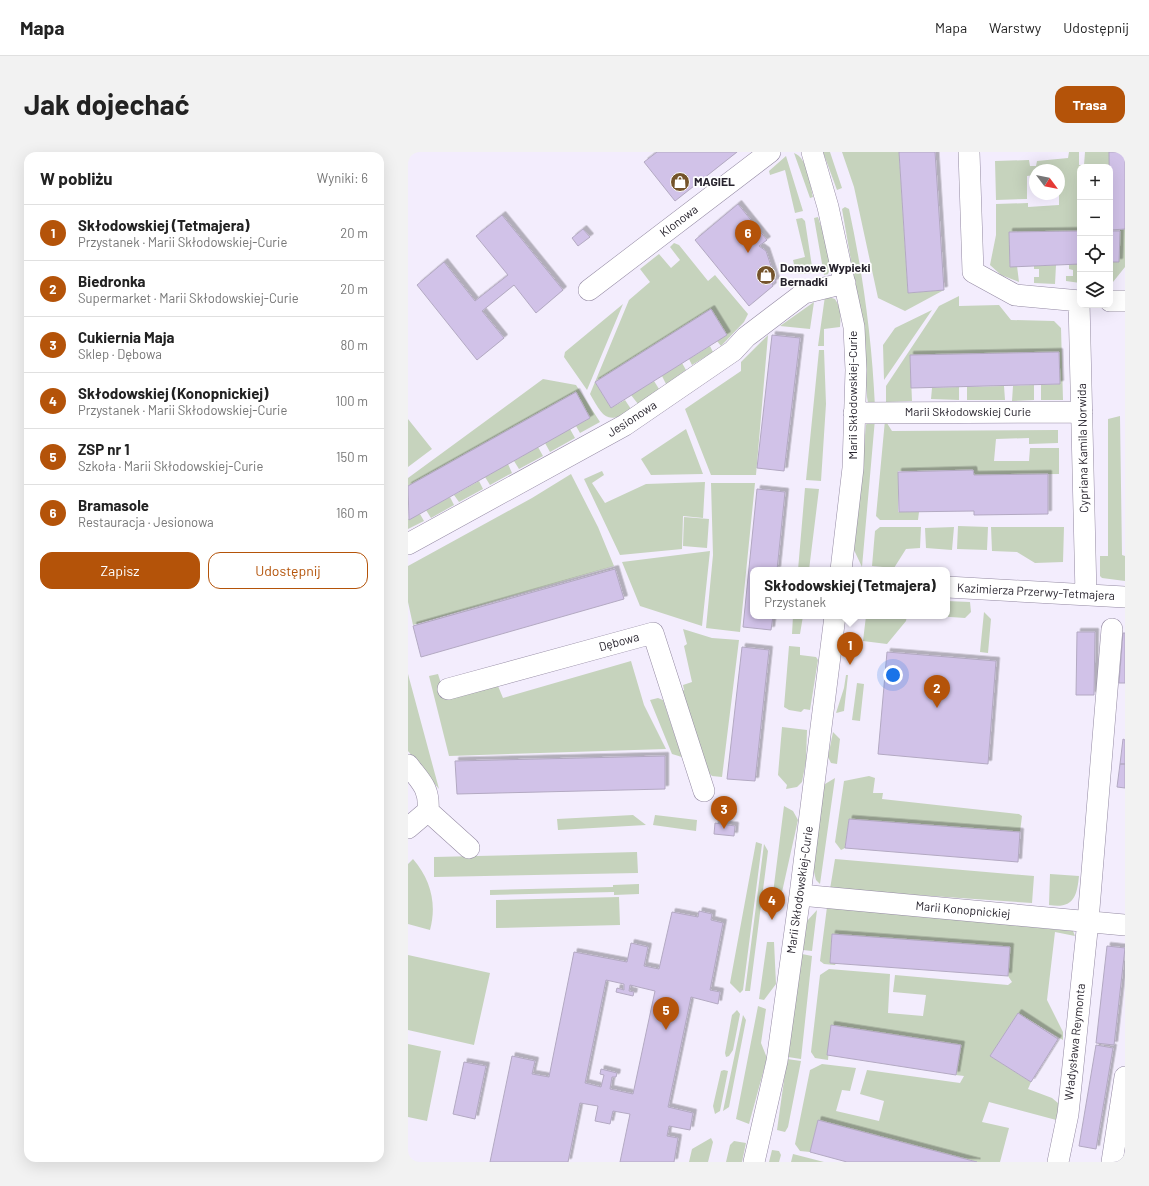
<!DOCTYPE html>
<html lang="pl">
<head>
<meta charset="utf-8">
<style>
	:root { --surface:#fff; --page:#f2f2f2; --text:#222; --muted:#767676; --line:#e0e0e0; --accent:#b45309 }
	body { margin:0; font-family:Barlow,sans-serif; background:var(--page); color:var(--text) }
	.controls { position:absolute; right:12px; top:12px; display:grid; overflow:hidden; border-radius:8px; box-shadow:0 4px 16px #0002 }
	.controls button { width:36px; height:36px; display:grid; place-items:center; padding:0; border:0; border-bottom:1px solid var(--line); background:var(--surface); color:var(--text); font:20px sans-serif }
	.compass { position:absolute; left:621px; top:12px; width:36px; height:36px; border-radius:50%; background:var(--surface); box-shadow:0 4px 16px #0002; rotate:122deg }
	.you { position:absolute; left:485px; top:523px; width:14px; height:14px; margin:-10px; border:3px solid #fff; border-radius:50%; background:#1a73e8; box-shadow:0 0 0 6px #1a73e833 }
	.badge { display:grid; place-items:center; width:26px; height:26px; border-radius:50%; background:var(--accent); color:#fff; font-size:13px; font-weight:700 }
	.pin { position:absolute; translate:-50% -33px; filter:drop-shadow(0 1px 2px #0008) }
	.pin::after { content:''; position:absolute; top:21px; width:14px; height:12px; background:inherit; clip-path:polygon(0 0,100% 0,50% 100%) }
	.popup { position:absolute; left:342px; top:415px; width:200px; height:52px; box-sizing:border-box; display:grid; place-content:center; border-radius:8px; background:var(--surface); filter:drop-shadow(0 1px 3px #0005); font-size:13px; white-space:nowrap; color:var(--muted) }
	.popup b { font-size:15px; color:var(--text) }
	.popup::after { content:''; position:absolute; left:50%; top:100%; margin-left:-8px; border:8px solid transparent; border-top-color:var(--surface) }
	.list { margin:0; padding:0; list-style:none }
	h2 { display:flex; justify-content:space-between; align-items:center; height:52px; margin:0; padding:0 16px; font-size:17px }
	h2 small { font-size:13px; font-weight:400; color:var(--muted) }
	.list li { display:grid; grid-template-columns:26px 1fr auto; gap:12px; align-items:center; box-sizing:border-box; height:56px; padding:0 16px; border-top:1px solid var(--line) }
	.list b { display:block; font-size:15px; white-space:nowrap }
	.list p { margin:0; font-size:13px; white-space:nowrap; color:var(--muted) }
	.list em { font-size:13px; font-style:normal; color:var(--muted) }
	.actions { display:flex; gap:8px; padding:12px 16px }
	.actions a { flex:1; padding:9px 0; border:1px solid var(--accent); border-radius:12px; text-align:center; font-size:14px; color:var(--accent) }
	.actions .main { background:var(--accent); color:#fff }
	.icon { flex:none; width:22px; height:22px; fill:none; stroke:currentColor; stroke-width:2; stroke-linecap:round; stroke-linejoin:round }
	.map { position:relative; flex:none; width:717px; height:1010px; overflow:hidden; border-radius:12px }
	header { display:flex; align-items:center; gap:24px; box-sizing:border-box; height:56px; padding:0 20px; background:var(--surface); border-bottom:1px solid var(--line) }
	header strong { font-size:19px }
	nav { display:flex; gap:22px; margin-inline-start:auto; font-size:14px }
	.intro { display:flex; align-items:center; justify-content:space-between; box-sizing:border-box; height:96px; padding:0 24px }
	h1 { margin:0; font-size:28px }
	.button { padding:10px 18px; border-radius:12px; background:var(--accent); color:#fff; font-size:14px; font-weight:700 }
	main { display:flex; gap:24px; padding:0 24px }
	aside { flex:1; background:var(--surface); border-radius:12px; box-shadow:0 4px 16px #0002 }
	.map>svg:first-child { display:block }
</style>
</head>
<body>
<header>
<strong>Mapa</strong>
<nav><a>Mapa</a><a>Warstwy</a><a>Udostępnij</a></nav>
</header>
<div class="intro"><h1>Jak dojechać</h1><a class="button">Trasa</a></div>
<main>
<aside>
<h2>W pobliżu<small>Wyniki: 6</small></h2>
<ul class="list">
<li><span class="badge">1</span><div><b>Skłodowskiej (Tetmajera)</b><p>Przystanek · Marii Skłodowskiej-Curie</p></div><em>20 m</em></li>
<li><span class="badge">2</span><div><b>Biedronka</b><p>Supermarket · Marii Skłodowskiej-Curie</p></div><em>20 m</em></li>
<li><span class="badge">3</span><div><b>Cukiernia Maja</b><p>Sklep · Dębowa</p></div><em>80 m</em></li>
<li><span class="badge">4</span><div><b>Skłodowskiej (Konopnickiej)</b><p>Przystanek · Marii Skłodowskiej-Curie</p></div><em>100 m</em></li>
<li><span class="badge">5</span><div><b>ZSP nr 1</b><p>Szkoła · Marii Skłodowskiej-Curie</p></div><em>150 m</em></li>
<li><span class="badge">6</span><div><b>Bramasole</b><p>Restauracja · Jesionowa</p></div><em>160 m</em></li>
</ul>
<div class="actions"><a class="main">Zapisz</a><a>Udostępnij</a></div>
</aside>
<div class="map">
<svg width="717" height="1010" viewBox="0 0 717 1010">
	<defs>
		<filter id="shadow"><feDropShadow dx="3.5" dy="-3.5" stdDeviation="0" flood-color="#0004"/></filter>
	</defs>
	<rect width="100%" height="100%" fill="#f3edfd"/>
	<!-- green -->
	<path fill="#c6d3bd" d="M415,0h7l12,36 -5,2z
		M434,0h57l9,141 36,-3 -39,21 -27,-13 -24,-111z
		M661,0h10v13h5l1,-13h24v15h-29v64l-71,1 1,34h7l2,16 -18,-7 -11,-10 6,-30v-31l32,-1v4l31,-2v-35h-24v5l-8,1v23l-31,1 -1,-39 34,-1 1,6h6l1,-5 31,-3z
		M386,1c14,5 16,31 19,44l-3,1z
		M378,4l17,55 -8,2 -10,-43 -15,5 -1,-4z
		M437,55l4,2c14,65 23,130 26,198l-7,-4 -1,-6 -5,-73 -20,-115z
		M410,65c5,17 18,40 10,57l-4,1 -10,-57z
		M394,66l3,3 8,52 -14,1 -3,-1 -3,-13 12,-3 -9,-38z
		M712,77h5v38l-12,15 -3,-1v-19l9,-1z
		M266,91l5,2 29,36 7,-6 33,39 -4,8 -23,24 -4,-5 10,-6 -16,-26 -116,73 16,26 14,-8 6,9c-24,18 -29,6 -41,-15l39,-94 21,-18 -10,-13 19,-15 12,14 9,-8 -10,-13z
		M661,112h11v19l-14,-2v-5h7v-6l-4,-1z
		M648,113l-1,19 -21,-1v-6h5v-8h-5v-3z
		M417,144l10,3c6,9 6,17 5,28l-16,2v17h-6z
		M551,144v10l40,-1 12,15 43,1 7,7 2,72h-22v-15l19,-1 -2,-32 -148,3 2,46 -26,1v-16l53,-80z
		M406,150l-4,27 -30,-3z
		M215,152l-36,86 -23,-33 1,-5z
		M524,158l-48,70 -1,-35 12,-17z
		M360,183l-12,140h-45l-26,-66 56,-38v-9z
		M302,194l3,6 -21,13 -3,-6z
		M411,198h5l2,54 -5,77 -15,-1z
		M274,211l4,7 -20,14 -4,-8z
		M135,227l33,6 24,37 -20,11 -4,-7 14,-8 -14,-26 -168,94v-8z
		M246,229l5,8 -21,15 -7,-9z
		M626,233v15l-22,1 1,-15z
		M596,234l1,14h-38v-13z
		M551,235v13l-28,-1 1,-11z
		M712,264l2,139 3,1v25l-23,-3 -2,-2v-20h8v-137z
		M0,267l24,30 -24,18z
		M467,267l-13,148 -8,-17 12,-125 2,-4z
		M477,268l7,11 166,-1v13l-29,1v-6l-33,1 -2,22h35l1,-13h29v26l-85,1 -1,-5 -75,1v41h21l-1,8h-38l-4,-4z
		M162,277l5,9 -25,14 -5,-9z
		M278,277l17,45 -52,1 -10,-16z
		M130,295l5,9 -24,13 -5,-8z
		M100,312l4,9 -22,12 -5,-8z
		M194,319l2,4 -12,8 13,20 41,-19 59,-2 -2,36 -20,-2 -1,33 -62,6 -36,-76z
		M163,322l27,53 16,39 -201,59 -5,-23v-36l124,-68z
		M71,329l4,8 -24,13 -5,-7z
		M303,331h44l-15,149 -34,-4 7,-73z
		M397,336l14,1 -10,81h-11z
		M42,345l4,8 -23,13 -5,-8z
		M12,362l4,7 -16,8v-10z
		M276,365l25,2 -2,29 -24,-2z
		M550,374l30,1 -1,23 -30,-1z
		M472,375h41l-1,21 -14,1 -12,19 -22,-2 3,-35z
		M546,375l-2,23 -26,-2 -1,-20z
		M583,375h73l-1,35 -28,1 -18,-11 -25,-1z
		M302,399l-8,75 -62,-20 -18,-44z
		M539,449l23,1 1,10 -6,6 -29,-2h11z
		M576,460l7,7 -3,34 -8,-1z
		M385,464h10l-3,18h-8z
		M458,464h41l-1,5 -19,23 -24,-3z
		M275,477l29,9 27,2 -17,137 -10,-1 -4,-4 -27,-81 3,-1 -1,-5 9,-3 -8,-36 3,-2z
		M381,494l11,1v8l16,2 2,3 -8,50 -6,-1 -3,3 -12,-2 -5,-3z
		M223,509l13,44 22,44 -217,7 -20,-80 9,-2 8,25 52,-13 5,12z
		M0,522l31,115 -31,-38z
		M438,523h2l-4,36 -8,2 8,-25z
		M449,531l7,1 -4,37 -8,-1z
		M250,546l5,2 19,57 -10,-3 -22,-54z
		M374,575l25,3 -1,31 -4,21 -5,5 -11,2 1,-4 -9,-10z
		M425,580l7,7 -3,25 -6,-1 -3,-6z
		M461,624l6,2 -2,15h10l-1,6 137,15 3,2 -2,16 -171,-13 -4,29 -4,2 -6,-8 9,-61z
		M427,626l-15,106 -4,-4 -3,-12 10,-79 2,-5z
		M376,654l9,5 5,9 -18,81h-8z
		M225,663l13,10 -88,5 -1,-11z
		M247,663l42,5 -1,11 -43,-6z
		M348,690l6,2 -19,146 -3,3 -10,-10z
		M356,692l4,7 -18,140h-5z
		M229,700l1,21 -204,4v-20z
		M5,707c18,21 24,45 17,71l-22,-6v-60z
		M427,707l199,17 -2,27 -202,-14z
		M642,722l29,2c-2,21 -6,33 -30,29z
		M231,732v10l-25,1v-3l-124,3v-5l123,-3v-2z
		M211,745l1,28 -124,3v-28z
		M419,755l246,24 2,5 -20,-4 -8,68 16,32v8l-45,-27 -28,43 41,26 -3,7 24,9 12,10 -4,13 -71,-19 -7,20 27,6 -9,34h-23l-159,-42 -8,32 -10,-1 -5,-7 15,-74 12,-6 34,4 -6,23 -8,-1 -6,21 43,10 5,-20 -24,-7 7,-24 93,13 4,-7 -8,-1 5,-30 -130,-20 -3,35 -13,-2 -4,-6 9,-77 9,-6 61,5 -2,39 35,3 3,-21 -33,-3 2,-17 113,10 4,-3 -4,-6 2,-29 -178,-13 -2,28 6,1 -1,2 -11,-1 -4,-3z
		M409,758l-5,41 -9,-1 4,-29z
		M359,790h7l2,42 -12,16 -5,-1z
		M394,802l10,2 -11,103 -13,-2z
		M0,803l82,18 -16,72 -66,-15z
		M350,854l8,3 -5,34 6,15 -18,66 -13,-5z
		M329,858l3,4 -7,36 -4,6 -3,1 -1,-4 7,-38z
		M335,863l3,5 -17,87 -6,4z
		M0,892l33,7 -14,70 -19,-4z
		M379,907l14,2 -13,66 -3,5 -8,-2z
		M316,918l4,1 -8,40 -5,3 -2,-8 8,-35z
		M303,986l2,4 -5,20h-19l3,-13z
		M326,989l12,2 -4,19h-16l4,-17z
		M364,998l7,1 2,4 -2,7h-10z
		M385,1002l31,8h-33z"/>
	<!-- building -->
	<path fill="#d1c2e8" stroke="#b3a9c2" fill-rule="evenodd" filter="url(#shadow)" d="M249,0h80l-62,49 -31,-39z
		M491,0h36l9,138 -36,3z
		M701,0h16v77l-15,1z
		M330,52l29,36 -8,6 7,5 10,30 -4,3 1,2 -24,20 -54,-66z
		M94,63l61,75 -27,23 -22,-28 -32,26 22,27 -27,22 -60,-75 27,-23 31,39 33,-26 -32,-39z
		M175,77l7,8 -12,9 -6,-8z
		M672,79v33l-70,3 -1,-35z
		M702,79h10l-1,31h-9z
		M303,157l16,26 -116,73 -16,-26z
		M364,183l28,3 -16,133 -27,-3z
		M651,200l1,32 -149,4 -1,-33z
		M168,240l14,26 -181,102 -1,-34z
		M565,318l1,5 74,-1v40l-74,1v-4l-75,1 -1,-40z
		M349,337l28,3 -8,78h-24v46h20l-2,14 -28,-3z
		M207,417l9,30 -203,58 -8,-31z
		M669,480h18l-1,63h-18z
		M715,481h2v50h-6z
		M334,495l27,3 -14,131 -28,-2z
		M479,500l109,9 -8,103 -110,-10z
		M715,587l2,1v24h-5z
		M257,604v33l-208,5 -2,-33z
		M712,612h5v24l-8,-1z
		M441,667l171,13 -2,30 -173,-14z
		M307,671l20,3 -1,10 -20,-2z
		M291,759l13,3 -1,6 12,3 -13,67 10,2 -2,12 -27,-7 -23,110 25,6 -3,17 -21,-4 -2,10 11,2 -4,24h-54l10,-48 -17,-3 -3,13 -15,-3 3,-15 -18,-3 -12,59h-78l22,-106 23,5 -3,13 17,3 25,-125 53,10 4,-19 17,4 -4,19 15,3 13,-57 26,5zM198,828l18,4v6l-7,-2 -1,4 17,4 1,-4 -5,-1 1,-6 25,6 -22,103 -23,-5 2,-12h4l1,-4 -16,-4 -1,5 4,1 -3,12 -16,-4z
		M424,782l178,13 -2,29 -178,-13z
		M699,794l18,2 -11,97 -18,-2z
		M610,861l40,26 -27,43 -41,-26z
		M423,873l130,20 -5,30 -129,-20z
		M688,893l17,3 -17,101 -17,-3z
		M56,910l22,4 -11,53 -22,-5z
		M410,968l159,42h-130l-37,-10z"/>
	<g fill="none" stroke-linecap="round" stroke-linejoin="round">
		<!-- minor casing -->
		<g stroke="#948aa3" stroke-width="22">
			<path id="minor" d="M404,0l16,55 26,120 2,43 -3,98 -12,102
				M561,0l4,120 42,23 65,6
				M181,138l181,-138
				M671,149l7,294
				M702,149h15
				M446,261l228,-1
				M0,392l217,-119 108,-74 13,-14 58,-44 41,-10
				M539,435l178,10
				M40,537l205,-56 51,158
				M0,613c13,17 22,23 20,46
				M20,659l41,37
				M0,676l20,-17
				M392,743l325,30
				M346,1010l23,-101 23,-166 35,-279
				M650,1010l10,-48 20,-193 24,-292
				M704,1010l13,-85"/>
		</g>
		<!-- minor -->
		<use href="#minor" stroke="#fff" stroke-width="21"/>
	</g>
	<!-- icons -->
	<defs>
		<g id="shop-disc" transform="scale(1)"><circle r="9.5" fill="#74532a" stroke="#fff"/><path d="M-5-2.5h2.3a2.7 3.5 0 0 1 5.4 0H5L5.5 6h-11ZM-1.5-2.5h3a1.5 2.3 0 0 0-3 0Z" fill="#fff"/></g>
	</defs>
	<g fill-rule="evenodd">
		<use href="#shop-disc" x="272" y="30"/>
		<use href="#shop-disc" x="358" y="123"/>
	</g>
	<g text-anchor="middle" stroke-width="3.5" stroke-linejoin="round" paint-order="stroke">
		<!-- poi labels -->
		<g font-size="12" font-weight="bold" fill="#27232d" stroke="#fff" text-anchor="start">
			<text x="286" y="34">MAGIEL</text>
			<text x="372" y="120">Domowe Wypieki<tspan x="372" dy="14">Bernadki</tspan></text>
		</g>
		<!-- street labels -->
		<g font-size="12" fill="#27232d" stroke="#fff">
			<text transform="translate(271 69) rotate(-37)" y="4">Klonowa</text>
			<text transform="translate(445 243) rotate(-90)" y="4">Marii Skłodowskiej-Curie</text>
			<text x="560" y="264">Marii Skłodowskiej Curie</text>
			<text transform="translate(224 267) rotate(-33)" y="4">Jesionowa</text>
			<text transform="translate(675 296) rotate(-91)" y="4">Cypriana Kamila Norwida</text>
			<text transform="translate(628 440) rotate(3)" y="4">Kazimierza Przerwy-Tetmajera</text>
			<text transform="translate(211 490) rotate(-15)" y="4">Dębowa</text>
			<text transform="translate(392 738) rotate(-82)" y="4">Marii Skłodowskiej-Curie</text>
			<text transform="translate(555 758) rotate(5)" y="4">Marii Konopnickiej</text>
			<text transform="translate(667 890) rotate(-84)" y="4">Władysława Reymonta</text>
		</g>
	</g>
</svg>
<div class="controls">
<button>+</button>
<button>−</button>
<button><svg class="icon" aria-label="locate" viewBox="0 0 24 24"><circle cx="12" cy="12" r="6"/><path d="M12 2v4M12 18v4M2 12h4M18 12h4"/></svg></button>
<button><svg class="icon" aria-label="layers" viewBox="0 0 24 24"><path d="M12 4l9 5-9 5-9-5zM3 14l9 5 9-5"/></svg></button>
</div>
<svg class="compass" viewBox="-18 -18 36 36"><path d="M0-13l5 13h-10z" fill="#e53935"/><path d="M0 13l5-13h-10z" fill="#767676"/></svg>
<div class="you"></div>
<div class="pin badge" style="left:442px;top:513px">1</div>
<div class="popup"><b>Skłodowskiej (Tetmajera)</b>Przystanek</div>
<div class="pin badge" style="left:529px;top:556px">2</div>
<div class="pin badge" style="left:316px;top:677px">3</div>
<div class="pin badge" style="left:364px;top:768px">4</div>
<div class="pin badge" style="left:258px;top:878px">5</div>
<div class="pin badge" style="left:340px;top:101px">6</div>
</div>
</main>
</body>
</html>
